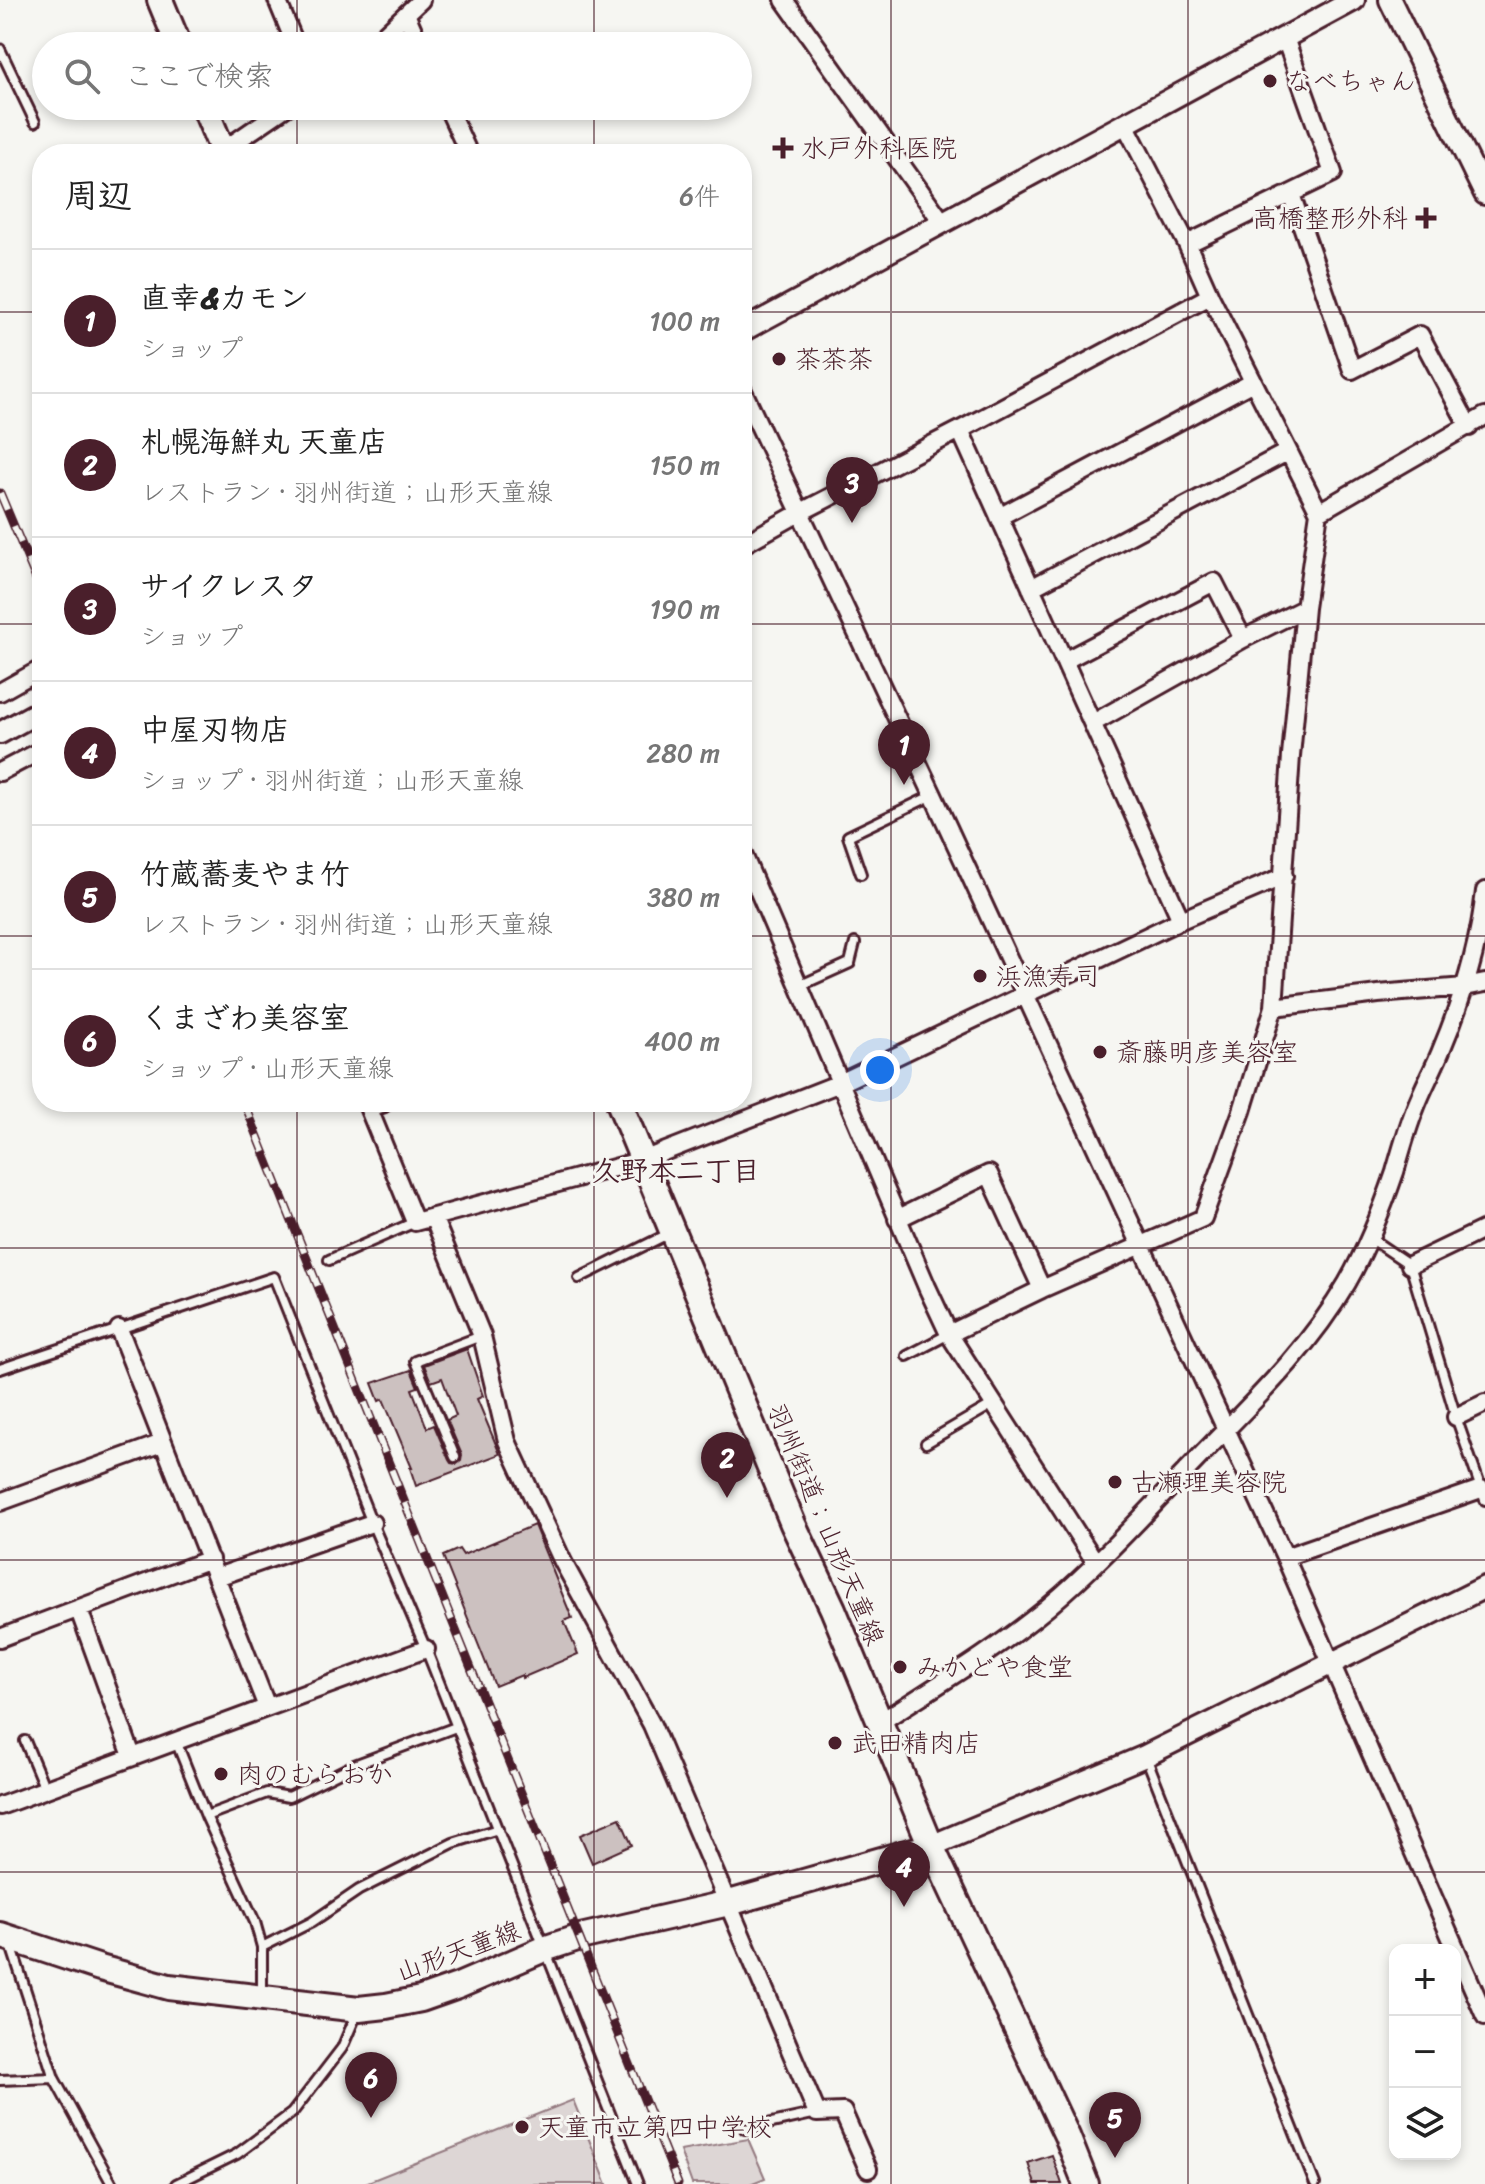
<!DOCTYPE html>
<html lang="ja">
<head>
<meta charset="utf-8">
<style>
	:root { --surface:#fff; --page:#f6f6f6; --text:#222; --muted:#767676; --line:#e0e0e0; --accent:#4a1f2b }
	body { margin:0; font-family:Sriracha,"Klee One",sans-serif; background:var(--page); color:var(--text) }
	.controls { position:absolute; right:24px; bottom:24px; display:grid; overflow:hidden; border-radius:16px; box-shadow:0 4px 12px #0003 }
	.controls button { width:72px; height:72px; display:grid; place-items:center; padding:0; border:0; border-bottom:2px solid var(--line); background:var(--surface); color:var(--text); font:40px sans-serif }
	.you { position:absolute; left:880px; top:1070px; width:28px; height:28px; margin:-20px; border:6px solid #fff; border-radius:50%; background:#1a73e8; box-shadow:0 0 0 12px #1a73e833 }
	.badge { display:grid; place-items:center; width:52px; height:52px; border-radius:50%; background:var(--accent); color:#fff; font-size:26px; font-weight:700 }
	.pin { position:absolute; translate:-50% -66px; filter:drop-shadow(0 2px 4px #0008) }
	.pin::after { content:''; position:absolute; top:42px; width:28px; height:24px; background:inherit; clip-path:polygon(0 0,100% 0,50% 100%) }
	.list { margin:0; padding:0; list-style:none }
	h2 { display:flex; justify-content:space-between; align-items:center; height:104px; margin:0; padding:0 32px; font-size:34px }
	h2 small { font-size:26px; font-weight:400; color:var(--muted) }
	.list li { display:grid; grid-template-columns:52px 1fr auto; gap:24px; align-items:center; box-sizing:border-box; height:144px; padding:0 32px; border-top:2px solid var(--line) }
	.list b { display:block; font-size:30px; white-space:nowrap }
	.list p { margin:0; font-size:26px; white-space:nowrap; color:var(--muted) }
	.list em { font-size:26px; font-style:normal; color:var(--muted) }
	.icon { flex:none; width:44px; height:44px; fill:none; stroke:currentColor; stroke-width:2; stroke-linecap:round; stroke-linejoin:round }
	.map { position:relative; flex:none; width:1485px; height:2184px; overflow:hidden }
	.search { position:absolute; background:var(--surface); box-shadow:0 4px 12px #0003; left:32px; top:32px; width:720px; height:88px; display:flex; align-items:center; gap:20px; box-sizing:border-box; padding:0 28px; border-radius:44px; color:var(--muted); font-size:30px }
	.panel { position:absolute; background:var(--surface); box-shadow:0 4px 12px #0003; left:32px; top:144px; width:720px; height:968px; border-radius:32px }
	.map>svg:first-child { display:block }
</style>
</head>
<body>
<div class="map">
<svg width="1485" height="2184" viewBox="0 0 1485 2184">
	<rect width="100%" height="100%" fill="#f6f6f2"/>
	<filter id="ink" filterUnits="userSpaceOnUse"><feTurbulence type="fractalNoise" baseFrequency=".0125" numOctaves="2"/><feDisplacementMap in="SourceGraphic" scale="16" xChannelSelector="R" yChannelSelector="G"/><feConvolveMatrix kernelMatrix="1 2 1 2 8 2 1 2 1" color-interpolation-filters="sRGB"/></filter>
	<g filter="url(#ink)">
		<!-- green -->
		<path fill="#ddd6d5" stroke="#947a80" stroke-width="2" d="M573,2100l34,84h-244z
			M748,2139l17,39 -15,6h-58l-12,-33z"/>
		<!-- building -->
		<path fill="#ccc1c0" stroke="#4a1f2b" stroke-width="2" d="M467,1349l16,47 -6,3 23,55 -84,32 -6,-18h2l-29,-69 -4,2 -7,-18 39,-13 7,17 -6,2 15,39 7,-3 15,35 2,3 6,1 4,-3 1,-6 -15,-35 9,-4 -14,-38 -11,4 -7,-17z
			M534,1525l38,93 -8,3 14,33 -56,24v-3l-27,11 -52,-130 16,-7 4,6z
			M620,1818l12,27 -40,18 -12,-28z
			M1052,2155l10,29h-27l-7,-21z"/>
		<g fill="none" stroke-linecap="round" stroke-linejoin="round">
			<!-- service casing -->
			<g stroke="#4a1f2b" stroke-width="14">
				<path id="service" d="M0,49l35,73
					M861,874l-13,-38 85,-41
					M799,986l51,-23 5,-20
					M370,1112l15,-5
					M1370,1238l40,27 46,152 29,83
					M329,1260l86,-38
					M579,1278l89,-44
					M907,1356l42,-22
					M0,1369l274,-92 98,246 54,126 212,535
					M926,1443l67,-39
					M455,1457l-40,-96 66,-25
					M25,1741l20,48
					M176,1741l30,75 49,106 7,25v47
					M1146,1757l169,427
					M206,1816l61,-23 22,4 65,-32 102,-38
					M10,1942l44,136 58,106
					M262,1947l50,-25 47,-32 94,-47 45,-14
					M0,2080l54,-2
					M745,2129l72,-16
					M176,2184l61,-30 55,-41 50,-65 15,-35"/>
			</g>
			<!-- minor casing -->
			<g stroke="#4a1f2b" stroke-width="22">
				<path id="minor" d="M277,0l19,46
					M784,0l159,223
					M406,14l14,32
					M372,46l49,-46
					M447,106l22,48
					M222,151l66,-45
					M1291,194l61,176 68,-35 49,92
					M1187,244l146,-71 -48,-135
					M742,389l191,406 352,762 200,459
					M960,430l221,490
					M1319,512l166,-96
					M999,517l254,-135
					M742,545l59,-33 159,-82 250,-134
					M1031,588l256,-136
					M1064,661l150,-79 29,57
					M0,692l41,-23 1,3
					M1093,723l150,-84 62,-31
					M0,772l42,-22
					M742,852l185,435 22,47 147,229
					M1274,1007l104,-13 87,-7 20,-4
					M366,1102l49,120 228,-62 197,-77 341,-163 103,-44
					M433,1217l49,119 25,105 56,121 89,163 165,388 26,-1 25,57
					M897,1219l92,-45 53,115
					M1410,1265l75,-36
					M119,1329l148,378
					M949,1334l93,-45 161,-71 39,-107 32,-104 17,-251 14,-148 14,-96 -109,-216 -23,-52 -62,-120
					M1456,1417l29,-14
					M0,1502l162,-59
					M1285,1557l196,-68
					M217,1577l155,-54
					M79,1610l53,146
					M0,1638l210,-79
					M879,1723c57,-37 117,-73 169,-116 59,-50 110,-108 163,-162 50,-51 100,-100 136,-162 20,-35 35,-73 48,-111 6,-21 12,-43 20,-63 7,-19 17,-37 25,-56 22,-52 39,-105 45,-162
					M0,1806l426,-157"/>
			</g>
			<!-- tertiary casing -->
			<g stroke="#4a1f2b" stroke-width="26">
				<path id="tertiary" d="M1390,0l95,194
					M742,331l612,-331
					M0,733l42,-23
					M931,1846l214,-90 340,-169"/>
			</g>
			<!-- primary casing -->
			<g stroke="#4a1f2b" stroke-width="30">
				<path id="primary" d="M160,0l19,46
					M204,106l20,48
					M619,1102l174,422 40,85 98,237 136,290 19,48
					M0,1935l100,33 69,19 190,22 27,-3 35,-7 37,-13 86,-37 36,-12 149,-34 202,-57"/>
			</g>
			<!-- service -->
			<use href="#service" stroke="#f6f6f2" stroke-width="8"/>
			<!-- minor -->
			<use href="#minor" stroke="#f6f6f2" stroke-width="16"/>
			<!-- tertiary -->
			<use href="#tertiary" stroke="#f6f6f2" stroke-width="20"/>
			<!-- primary -->
			<use href="#primary" stroke="#f6f6f2" stroke-width="24"/>
			<!-- rail casing -->
			<g stroke="#4a1f2b" stroke-width="9">
				<path id="rail" d="M0,493l42,100
					M244,1102l434,1082"/>
			</g>
			<!-- rail -->
			<use href="#rail" stroke="#f6f6f2" stroke-width="6" stroke-dasharray="18" stroke-linecap="butt"/>
		</g>
	</g>
	<!-- grid -->
	<path fill="none" stroke="#4a1f2b" stroke-width="2" stroke-opacity="0.55" d="M297,0v46M594,0v46M891,0v2184M1188,0v2184M297,106v48M594,106v48M0,312h42M742,312h743M0,624h42M742,624h743M0,936h42M742,936h743M297,1102v1082M594,1102v1082M0,1248h1485M0,1560h1485M0,1872h1485"/>
	<!-- markers -->
	<g fill="#4a1f2b" stroke="#f6f6f2" stroke-width="3">
		<circle cx="1270" cy="81" r="8"/>
		<path d="M779 136h8v8h8v8h-8v8h-8v-8h-8v-8h8z"/>
		<path d="M1422 206h8v8h8v8h-8v8h-8v-8h-8v-8h8z"/>
		<circle cx="779" cy="359" r="8"/>
		<circle cx="980" cy="976" r="8"/>
		<circle cx="1100" cy="1052" r="8"/>
		<circle cx="1115" cy="1482" r="8"/>
		<circle cx="900" cy="1667" r="8"/>
		<circle cx="835" cy="1743" r="8"/>
		<circle cx="221" cy="1774" r="8"/>
		<circle cx="522" cy="2127" r="8"/>
	</g>
	<g text-anchor="middle" stroke-width="6" stroke-linejoin="round" paint-order="stroke">
		<!-- poi labels -->
		<g font-size="26" fill="#4a1f2b" stroke="#f6f6f2" text-anchor="start">
			<text x="1286" y="90">なべちゃん</text>
			<text x="801" y="157">水戸外科医院</text>
			<text x="1408" y="227" text-anchor="end">高橋整形外科</text>
			<text x="795" y="368">茶茶茶</text>
			<text x="996" y="985">浜漁寿司</text>
			<text x="1116" y="1061">斎藤明彦美容室</text>
			<text x="1131" y="1491">古瀬理美容院</text>
			<text x="916" y="1676">みかどや食堂</text>
			<text x="851" y="1752">武田精肉店</text>
			<text x="237" y="1783">肉のむらおか</text>
			<text x="538" y="2136">天童市立第四中学校</text>
		</g>
		<!-- street labels -->
		<g font-size="26" fill="#4a1f2b" stroke="#f6f6f2">
			<text transform="translate(826 1524) rotate(67)" y="9">羽州街道；山形天童線</text>
			<text transform="translate(458 1951) rotate(-20)" y="9">山形天童線</text>
		</g>
		<!-- neighbourhood labels -->
		<g font-size="28" font-weight="bold" fill="#4a1f2b" stroke="#f6f6f2">
			<text x="676" y="1180">久野本二丁目</text>
		</g>
	</g>
</svg>
<div class="controls">
<button>+</button>
<button>−</button>
<button><svg class="icon" aria-label="layers" viewBox="0 0 24 24"><path d="M12 4l9 5-9 5-9-5zM3 14l9 5 9-5"/></svg></button>
</div>
<div class="you"></div>
<div class="pin badge" style="left:904px;top:785px">1</div>
<div class="pin badge" style="left:727px;top:1498px">2</div>
<div class="pin badge" style="left:852px;top:523px">3</div>
<div class="pin badge" style="left:904px;top:1907px">4</div>
<div class="pin badge" style="left:1115px;top:2158px">5</div>
<div class="pin badge" style="left:371px;top:2118px">6</div>
<div class="search"><svg class="icon" aria-label="search" viewBox="0 0 24 24"><circle cx="10" cy="10" r="6"/><path d="M15 15l6 6"/></svg>ここで検索</div>
<section class="panel">
<h2>周辺<small>6件</small></h2>
<ul class="list">
<li><span class="badge">1</span><div><b>直幸&amp;カモン</b><p>ショップ</p></div><em>100 m</em></li>
<li><span class="badge">2</span><div><b>札幌海鮮丸 天童店</b><p>レストラン · 羽州街道；山形天童線</p></div><em>150 m</em></li>
<li><span class="badge">3</span><div><b>サイクレスタ</b><p>ショップ</p></div><em>190 m</em></li>
<li><span class="badge">4</span><div><b>中屋刃物店</b><p>ショップ · 羽州街道；山形天童線</p></div><em>280 m</em></li>
<li><span class="badge">5</span><div><b>竹蔵蕎麦やま竹</b><p>レストラン · 羽州街道；山形天童線</p></div><em>380 m</em></li>
<li><span class="badge">6</span><div><b>くまざわ美容室</b><p>ショップ · 山形天童線</p></div><em>400 m</em></li>
</ul>
</section>
</div>
</body>
</html>
